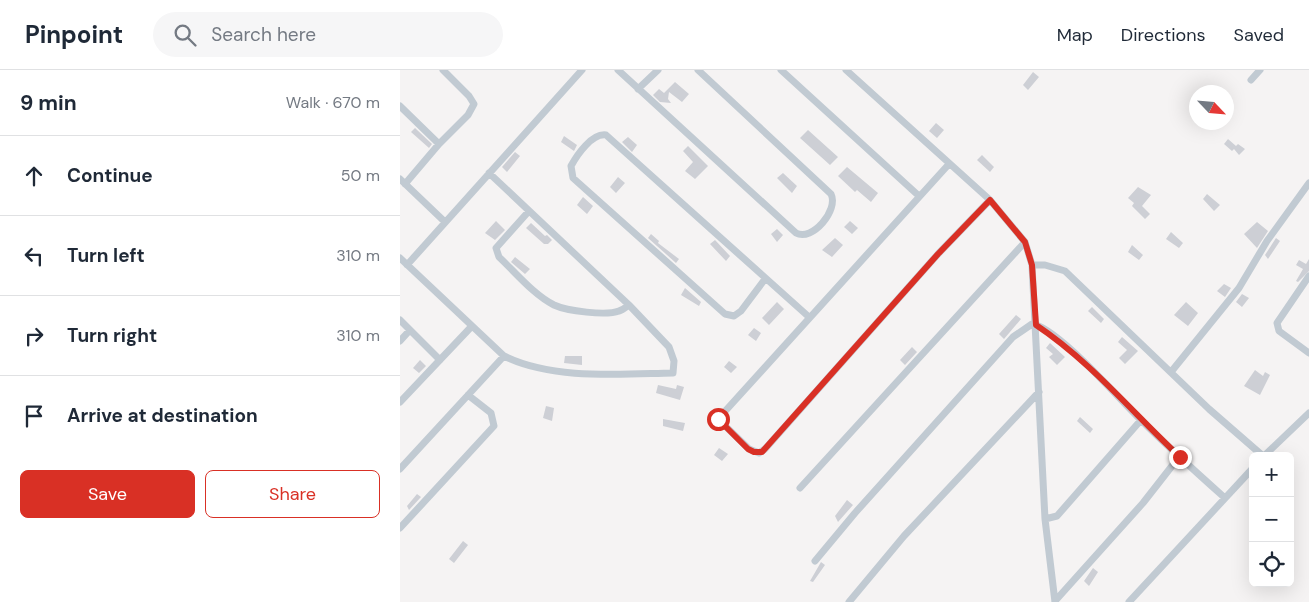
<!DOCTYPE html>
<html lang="en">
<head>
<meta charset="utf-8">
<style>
	:root { --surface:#fff; --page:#f6f6f7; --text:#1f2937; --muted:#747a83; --line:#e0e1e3; --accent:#d93025 }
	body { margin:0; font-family:"DM Sans",sans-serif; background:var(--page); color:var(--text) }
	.controls { position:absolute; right:15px; bottom:15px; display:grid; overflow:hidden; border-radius:8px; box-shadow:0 5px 20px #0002 }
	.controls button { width:45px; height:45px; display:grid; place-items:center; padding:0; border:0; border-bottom:1px solid var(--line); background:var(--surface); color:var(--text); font:25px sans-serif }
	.compass { position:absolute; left:789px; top:15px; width:45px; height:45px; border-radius:50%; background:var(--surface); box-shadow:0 5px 20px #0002; rotate:116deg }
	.stop { position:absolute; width:15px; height:15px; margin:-11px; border:4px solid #d93025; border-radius:50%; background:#fff }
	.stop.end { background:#d93025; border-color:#fff; box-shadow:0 1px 5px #0008 }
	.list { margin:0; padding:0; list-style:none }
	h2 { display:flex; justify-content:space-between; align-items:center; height:65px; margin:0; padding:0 20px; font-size:21px }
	h2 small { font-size:16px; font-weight:400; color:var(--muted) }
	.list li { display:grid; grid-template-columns:32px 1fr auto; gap:15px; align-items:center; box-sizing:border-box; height:80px; padding:0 20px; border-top:1px solid var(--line) }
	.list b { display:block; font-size:19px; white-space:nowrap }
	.list em { font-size:16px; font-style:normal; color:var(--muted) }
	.actions { display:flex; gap:10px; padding:15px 20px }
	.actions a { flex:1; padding:11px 0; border:1px solid var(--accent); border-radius:8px; text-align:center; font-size:18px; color:var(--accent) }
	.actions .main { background:var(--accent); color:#fff }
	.icon { flex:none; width:28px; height:28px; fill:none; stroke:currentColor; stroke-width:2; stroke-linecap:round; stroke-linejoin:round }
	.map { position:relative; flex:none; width:909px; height:532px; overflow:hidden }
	header { display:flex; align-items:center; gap:30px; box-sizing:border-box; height:70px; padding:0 25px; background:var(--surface); border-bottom:1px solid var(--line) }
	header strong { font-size:24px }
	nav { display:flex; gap:28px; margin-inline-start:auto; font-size:18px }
	.search { width:350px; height:45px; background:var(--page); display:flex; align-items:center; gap:12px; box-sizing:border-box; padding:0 18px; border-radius:28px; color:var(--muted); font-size:19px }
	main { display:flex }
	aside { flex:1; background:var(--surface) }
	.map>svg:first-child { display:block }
</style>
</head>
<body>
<header>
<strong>Pinpoint</strong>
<div class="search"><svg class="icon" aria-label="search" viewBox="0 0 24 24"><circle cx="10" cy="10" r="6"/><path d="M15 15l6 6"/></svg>Search here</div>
<nav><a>Map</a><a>Directions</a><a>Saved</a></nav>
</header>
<main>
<aside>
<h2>9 min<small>Walk · 670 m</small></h2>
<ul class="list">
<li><svg class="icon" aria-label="ahead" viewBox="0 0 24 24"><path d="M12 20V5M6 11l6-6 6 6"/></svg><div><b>Continue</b></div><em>50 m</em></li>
<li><svg class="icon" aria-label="left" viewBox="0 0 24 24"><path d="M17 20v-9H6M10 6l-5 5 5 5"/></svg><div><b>Turn left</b></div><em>310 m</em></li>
<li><svg class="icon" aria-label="right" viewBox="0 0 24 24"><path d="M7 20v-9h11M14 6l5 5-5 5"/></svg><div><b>Turn right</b></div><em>310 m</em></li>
<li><svg class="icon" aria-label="arrive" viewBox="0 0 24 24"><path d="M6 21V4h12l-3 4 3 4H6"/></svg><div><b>Arrive at destination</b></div></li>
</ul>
<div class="actions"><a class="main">Save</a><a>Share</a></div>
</aside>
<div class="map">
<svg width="909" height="532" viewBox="0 0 909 532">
	<rect width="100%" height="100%" fill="#f5f3f3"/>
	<!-- building -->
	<path fill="#cdcfd5" d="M633,2l6,5 -11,13 -5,-5z
		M275,12l14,12 -7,8 -13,-10 -1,7 3,4 -11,-1 -7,-7 6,-6 5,4z
		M536,53l8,7 -7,8 -8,-7z
		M15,58l17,16 -3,4 -18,-16z
		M408,60l30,27 -8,8 -30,-27z
		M164,66l13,9 -3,6 -13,-9z
		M228,67l9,8 -5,7 -10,-10z
		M828,69l8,7 2,-2 7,5 -6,6 -5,-6 -2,2 -8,-7z
		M288,76l20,20 -13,13 -10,-8 8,-9 -10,-11z
		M115,82l5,4 -13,16 -5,-5z
		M582,85l12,12 -4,5 -13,-12z
		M447,97l31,26 -7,9 -14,-12 -2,2 -17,-16z
		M383,103l14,13 -5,7 -15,-15z
		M218,107l7,6 -9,10 -6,-6z
		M738,117l13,8 -9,11 8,8 -5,5 -13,-13 2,-3 -6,-5z
		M807,124l13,11 -6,6 -11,-12z
		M183,127l10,9 -6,8 -10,-9z
		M96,151l9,9 -10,10 -10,-7z
		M450,151l8,7 -6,6 -8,-7z
		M857,152l11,9 -11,17 -13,-14z
		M131,153l14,13 2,-1 5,5 -4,4h-4l-18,-16z
		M377,159l6,6 -6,7 -6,-8z
		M771,162l12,11 -4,5 -13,-9z
		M251,164l8,7 -1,2 21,16 -3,4 -28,-25z
		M435,168l8,7 -11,12 -10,-7z
		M876,168l4,3 -12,18 -3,-4z
		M315,170l15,16 -4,5 -16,-17z
		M732,175l11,10 -4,5 -11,-8z
		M115,187l15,12 -5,5 -14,-12z
		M909,189v12l-11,11 -2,-1 7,-12 -7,-4 3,-5 7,4z
		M824,214l7,4 -6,9 -8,-6z
		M285,218l16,14 -2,4 -18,-11z
		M842,224l7,4 -7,9 -6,-5z
		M377,232l7,7 -15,16 -7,-7z
		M786,232l12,11 -10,13 -14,-11z
		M692,237l12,12 -3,4 -13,-12z
		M616,245l5,4 -17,20 -5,-5z
		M354,258l7,5 -5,8 -8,-6z
		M722,267l16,14 -13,13 -6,-6 8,-8 -9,-8z
		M650,273l15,14 -8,8 -8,-8 4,-3 -7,-6z
		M512,277l5,5 -12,13 -5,-5z
		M165,286h17v9l-18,-2z
		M20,290l6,6 -7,7 -6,-5z
		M329,291l8,6 -6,6 -7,-6z
		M855,300l8,6 2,-4 5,3 -10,20 -16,-9z
		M258,315l18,4 1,-4 7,2 -4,13 -24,-7z
		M146,336l8,2 -2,13 -9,-3z
		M680,347l13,12 -3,4 -13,-12z
		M263,349l22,4 -2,8 -20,-5z
		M319,378l9,6 -6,7 -8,-6z
		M17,424l4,3 -12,13 -2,-4z
		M447,430l6,5 -15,17 -3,-6z
		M63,471l5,4 -14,18 -5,-4z
		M421,492l4,3 -12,17 -3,-1z
		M693,498l5,4 -9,14 -5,-5z"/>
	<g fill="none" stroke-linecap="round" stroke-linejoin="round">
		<!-- minor -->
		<path stroke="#c1cad2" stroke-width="7" d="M218,0l178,163c16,9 43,-23 35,-39l-133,-124
			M381,0l138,126
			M446,0l144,130 35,42 7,23 13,254 10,83
			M851,10l9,-10
			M238,19l20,-19
			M0,36l39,38
			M549,94l-231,255 31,30 10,4 6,-4 173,-195 52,-54
			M0,109l45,43
			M5,114l34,-40 29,-29 6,-11 -5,-8 -26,-26
			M129,141l-33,37 3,9c17,16 35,38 55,48 13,6 52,11 65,6 4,-1 7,-4 10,-6
			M0,188l104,98c48,24 116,18 169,17l1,-12 -5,-14 -40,-42 -140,-132
			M7,195l175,-195
			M632,195h13l20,6 144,138 54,47
			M909,206l-32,47 2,8 30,22
			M365,209l-24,32 -7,5 -9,-2 -152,-136 -2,-12c6,-11 21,-33 35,-31l203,182
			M0,250l40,40
			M0,271l10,-11
			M771,302l68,-84 28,-47 42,-58
			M0,332l72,-76
			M864,386l45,-43
			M0,399l104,-113
			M400,418l225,-246
			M645,449l12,-3 84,-96
			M0,458l94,-102 -3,-13 -23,-18
			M415,491l40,-48 158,-176 19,-13c24,2 89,77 109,96 27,27 56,53 84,78
			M655,531l88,-98 36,-46
			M449,532l55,-66 135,-144
			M729,532l124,-134"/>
	</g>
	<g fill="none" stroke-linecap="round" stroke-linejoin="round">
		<!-- route -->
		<path stroke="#d93025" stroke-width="6" d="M318,349l30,30 6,3h8l176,-198 52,-54 35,42 7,23 4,60c54,36 96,87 144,132"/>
	</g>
</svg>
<div class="controls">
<button>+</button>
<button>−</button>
<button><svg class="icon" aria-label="locate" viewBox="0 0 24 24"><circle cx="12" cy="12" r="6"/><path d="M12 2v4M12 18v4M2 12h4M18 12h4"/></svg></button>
</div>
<svg class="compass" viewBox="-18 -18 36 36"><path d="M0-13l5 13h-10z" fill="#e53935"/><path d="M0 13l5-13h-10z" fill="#747a83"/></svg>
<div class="stop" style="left:318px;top:349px"></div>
<div class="stop end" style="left:780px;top:387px"></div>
</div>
</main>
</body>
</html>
